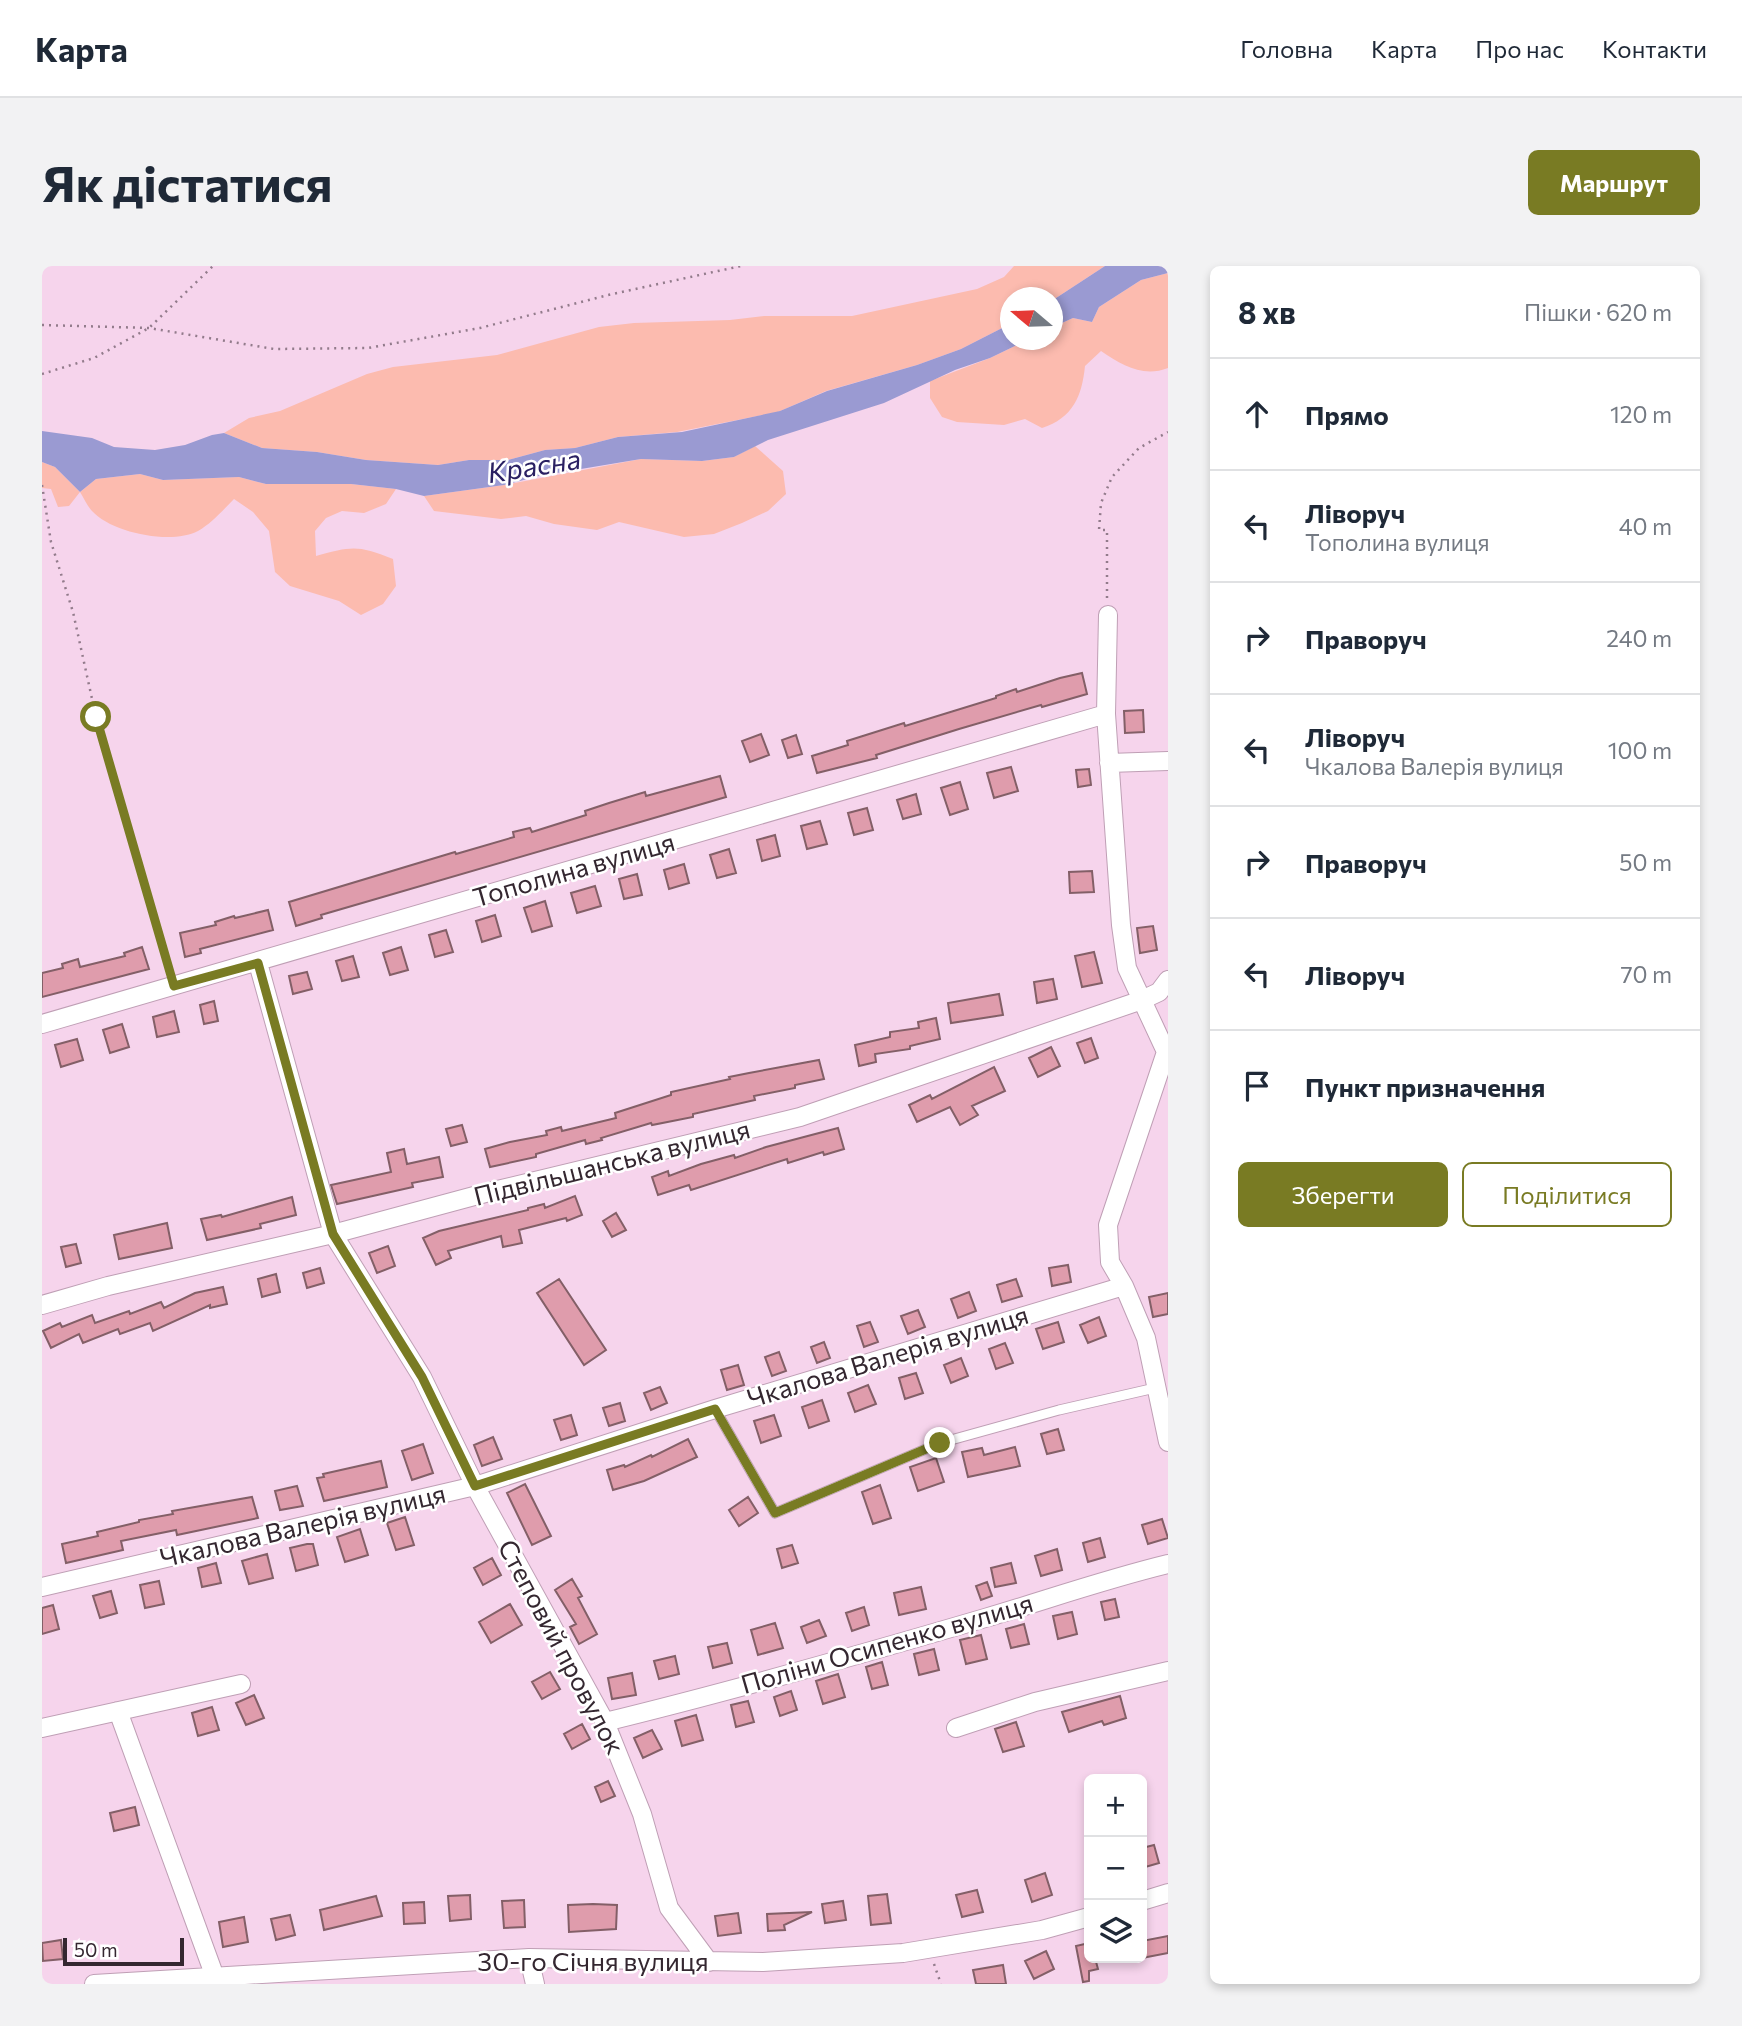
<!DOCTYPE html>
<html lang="uk">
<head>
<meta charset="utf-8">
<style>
	:root { --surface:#fff; --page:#f2f2f3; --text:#1f2937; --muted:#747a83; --line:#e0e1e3; --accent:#797b23 }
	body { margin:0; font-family:Commissioner,sans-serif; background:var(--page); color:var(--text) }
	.controls { position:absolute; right:21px; bottom:21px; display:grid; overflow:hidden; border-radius:10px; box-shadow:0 4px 10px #0003 }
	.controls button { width:63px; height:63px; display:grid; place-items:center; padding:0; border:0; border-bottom:2px solid var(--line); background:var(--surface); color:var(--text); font:35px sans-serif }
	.compass { position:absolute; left:958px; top:21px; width:63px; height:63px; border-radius:50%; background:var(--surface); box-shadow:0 4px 10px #0003; rotate:289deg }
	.scale { position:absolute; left:21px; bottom:18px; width:121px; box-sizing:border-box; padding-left:7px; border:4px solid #342730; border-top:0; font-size:19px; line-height:24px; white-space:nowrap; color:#342730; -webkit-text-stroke:5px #fff; paint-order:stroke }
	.stop { position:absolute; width:21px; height:21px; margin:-16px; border:5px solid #797b23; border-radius:50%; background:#fff }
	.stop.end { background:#797b23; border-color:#fff; box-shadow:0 2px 7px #0008 }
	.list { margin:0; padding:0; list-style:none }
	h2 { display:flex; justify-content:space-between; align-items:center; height:91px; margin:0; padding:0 28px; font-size:30px }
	h2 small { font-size:23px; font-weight:400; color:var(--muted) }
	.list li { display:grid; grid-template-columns:46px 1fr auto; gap:21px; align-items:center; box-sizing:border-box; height:112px; padding:0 28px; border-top:2px solid var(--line) }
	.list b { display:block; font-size:26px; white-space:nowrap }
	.list p { margin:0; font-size:23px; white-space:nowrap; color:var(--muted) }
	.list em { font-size:23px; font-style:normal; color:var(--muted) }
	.actions { display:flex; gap:14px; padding:21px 28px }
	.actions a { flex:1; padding:16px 0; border:2px solid var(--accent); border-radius:10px; text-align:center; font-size:24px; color:var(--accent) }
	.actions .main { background:var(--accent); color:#fff }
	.icon { flex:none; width:38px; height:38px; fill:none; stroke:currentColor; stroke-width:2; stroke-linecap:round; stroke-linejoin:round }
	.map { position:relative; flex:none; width:1126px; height:1718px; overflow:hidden; border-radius:10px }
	header { display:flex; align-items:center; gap:42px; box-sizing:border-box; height:98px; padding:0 35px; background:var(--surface); border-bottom:2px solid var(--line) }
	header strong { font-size:33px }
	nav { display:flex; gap:38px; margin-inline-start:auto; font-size:24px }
	.intro { display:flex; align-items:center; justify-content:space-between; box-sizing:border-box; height:168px; padding:0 42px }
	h1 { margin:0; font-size:49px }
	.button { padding:18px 32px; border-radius:10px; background:var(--accent); color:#fff; font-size:24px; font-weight:700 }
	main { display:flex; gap:42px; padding:0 42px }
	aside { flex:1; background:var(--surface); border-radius:10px; box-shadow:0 4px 10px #0003 }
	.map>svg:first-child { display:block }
</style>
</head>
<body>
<header>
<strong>Карта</strong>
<nav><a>Головна</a><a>Карта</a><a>Про нас</a><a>Контакти</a></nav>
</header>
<div class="intro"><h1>Як дістатися</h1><a class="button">Маршрут</a></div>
<main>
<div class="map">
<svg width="1126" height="1718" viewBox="0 0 1126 1718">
	<rect width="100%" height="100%" fill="#f6d4ec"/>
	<!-- green -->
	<path fill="#fcbbaf" d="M972,0h91l-52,34 -1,-2h-42v26l-49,25 -44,16 -91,26 -48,21 -101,20 -59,5 -43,11 -30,2 -37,10h-39l-31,5 -72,-5 -49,-8 -55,-4 -38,-15 25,-15 31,-7 87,-37 26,-7 104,-12 102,-28 35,-4 96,-3 34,-4h88l125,-27 27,-12z
		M1126,7v95c-25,10 -46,-3 -67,-17l-16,15c-3,30 -12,52 -43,62l-17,-9 -21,6 -47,-3 -15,-5 -12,-19v-17l60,-23 37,-18h25l1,-13 20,-9 19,4 7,-15 42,-27z
		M713,180l28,25 3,23 -18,17 -26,12 -28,11 -30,3 -65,-15 -22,8 -43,-6 -28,-8 -25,3 -67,-8 -10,-15 80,-11 137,-26 61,2 32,-4z
		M0,196l13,5 25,25 16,-13 44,-5 23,6 76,-3 27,7h85l45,5 -10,15 -22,9 -22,-2 -16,7 -11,13 1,25c36,-10 42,-11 77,3l3,27 -13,18 -22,11 -22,-14 -49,-15 -15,-14 -6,-41 -16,-19 -19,-13c-11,11 -22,24 -36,32 -27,14 -86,2 -106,-20 -5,-5 -8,-13 -12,-19l-11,14 -11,1 -7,-18 -9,-1z"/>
	<!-- water -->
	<path fill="#9a9ad2" d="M1063,0h63v7l-27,7 -42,27 -7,15 -19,-4 -20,9v-27z
		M968,58v16h17l-37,18 -35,12 -71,33 -116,37 -34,17 -32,4 -61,-2 -102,17 -35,9 -80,11 -28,-7 -45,-5h-85l-27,-7 -76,3 -23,-6 -44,5 -16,13 -25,-25 -13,-5v-31l50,7 22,9 41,3 30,-5 27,-10 12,-2 38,15 55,4 49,8 72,5 31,-5h39l37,-10 30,-2 43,-11 64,-5 98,-21 47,-20 90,-26 44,-16z"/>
	<!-- building -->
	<path fill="#df9cac" stroke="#835f67" stroke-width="2" d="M1040,407l5,21 -45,13 -1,-2 -82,24 -83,26 1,3 -60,15 -5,-17 36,-11 -1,-4 57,-18 1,3 91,-28v-2l20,-7 1,3 43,-14z
		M1101,444l1,22 -19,1 -1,-22z
		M719,468l8,21 -19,7 -8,-21z
		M754,469l6,19 -14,4 -6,-18z
		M969,501l7,24 -24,7 -7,-25z
		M1047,503l2,16 -13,2 -2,-17z
		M678,510l6,21 -405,118 1,3 -26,8 -7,-24 166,-50 1,2 58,-17 -1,-5 17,-4 2,4 54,-17 -1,-4 24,-8 36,-11 1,4z
		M918,516l8,27 -18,6 -9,-27z
		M874,528l5,20 -18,5 -6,-19z
		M825,542l6,22 -19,5 -6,-22z
		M778,555l7,23 -20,5 -6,-23z
		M733,569l5,21 -18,5 -5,-21z
		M687,583l7,24 -19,5 -7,-23z
		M642,598l5,19 -20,6 -5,-19z
		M1050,605l2,21 -24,1 -1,-21z
		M595,608l5,21 -18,4 -5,-20z
		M553,620l6,20 -24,7 -6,-20z
		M503,635l7,25 -20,6 -8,-24z
		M226,644l5,20 -73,19 1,4 -16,4 -5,-24 36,-8 -1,-3 19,-6 1,2z
		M453,649l6,21 -19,6 -6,-21z
		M1111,660l4,24 -17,3 -3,-25z
		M404,664l7,22 -18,5 -6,-22z
		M100,681l7,22 -107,28v-24l21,-5 -1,-4 16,-5 2,8 45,-11 -1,-3z
		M359,681l7,23 -18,5 -7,-22z
		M1052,686l8,31 -20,4 -7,-31z
		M311,690l6,21 -17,4 -6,-20z
		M265,706l5,17 -19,5 -4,-18z
		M1011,713l4,20 -20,4 -3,-21z
		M957,728l4,21 -52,8 -3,-20z
		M172,735l4,20 -14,3 -4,-19z
		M132,745l5,21 -22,5 -4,-20z
		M894,752l4,21 -30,7v3l-35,5 1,8 -17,4 -4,-21 35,-8v-5l29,-4 -1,-6z
		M80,758l7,23 -19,6 -7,-23z
		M1049,772l7,20 -13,5 -8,-20z
		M35,773l6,21 -22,7 -6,-22z
		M1009,781l9,19 -22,11 -9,-19z
		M777,794l5,19 -29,6v3l-41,8 1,4 -62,14v3l-41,8 -1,-2 -50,15 1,2 -16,4 -1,-4 -49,14v3l-46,10 -5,-18 25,-7 37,-7 -1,-4 15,-4 1,4 54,-13 -1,-5 56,-18v-3l59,-13 -1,-2 20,-4z
		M952,801l11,24 -33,15 6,9 -18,10 -10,-18 -33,15 -8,-17 21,-10 2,4z
		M420,859l5,17 -16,4 -5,-17z
		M796,862l6,21 -20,6 -1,-3 -35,11 -1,-4 -96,31 -2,-5 -31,10 -6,-18 16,-6 1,5 32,-12 33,-9 1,3 31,-11z
		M362,883l3,15 32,-7 4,20 -31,6 1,4 -76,17 -6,-19 60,-13 -4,-19z
		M533,930l7,19 -15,6 -1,-3 -47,12 3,13 -19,4 -2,-11 -53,15 3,7 -15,7 -13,-27 16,-7 89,-21v-2l16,-4 1,4z
		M250,931l4,18 -36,9 1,4 -54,12 -6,-21 20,-4 1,2z
		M574,947l10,17 -14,7 -9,-16z
		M125,957l5,25 -53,11 -5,-24z
		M34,978l5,19 -15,4 -5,-20z
		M346,980l7,20 -18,7 -8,-20z
		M1026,999l3,17 -19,4 -3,-18z
		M278,1002l4,15 -17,5 -4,-15z
		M234,1008l4,18 -18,5 -4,-18z
		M517,1013l47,71 -22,15 -47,-72z
		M974,1013l6,17 -20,6 -5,-17z
		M181,1021l4,17 -17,4v-3l-57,26 -3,-8 -30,11 -2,-5 -35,14 -4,-9 -28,14 -8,-17 17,-8 2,4 30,-12 3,8 34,-12 1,3 31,-12 3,6 31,-15z
		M927,1026l7,19 -18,7 -7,-19z
		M1126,1027v21l-15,3 -4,-20z
		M876,1044l7,17 -17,7 -7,-18z
		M1057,1051l7,19 -18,7 -8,-18z
		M828,1056l8,20 -14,5 -7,-21z
		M1016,1056l6,20 -21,7 -7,-20z
		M782,1076l6,16 -13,5 -6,-16z
		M963,1077l8,20 -17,6 -7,-20z
		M737,1086l7,19 -14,5 -7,-19z
		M919,1092l7,18 -17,7 -7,-18z
		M696,1099l6,20 -17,5 -6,-20z
		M874,1107l7,20 -18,6 -6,-21z
		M826,1119l8,19 -21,8 -7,-19z
		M618,1121l7,16 -16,7 -7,-17z
		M780,1134l7,21 -20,7 -7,-21z
		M578,1137l5,18 -16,5 -6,-18z
		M529,1149l6,20 -16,5 -7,-20z
		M732,1149l7,21 -20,7 -7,-22z
		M1016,1163l6,21 -17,4 -6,-20z
		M451,1171l9,22 -20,7 -8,-21z
		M646,1173l9,18 -53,24 -31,9 -6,-20 17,-5 1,2 26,-12 1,2z
		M381,1178l10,29 -21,7 -10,-29z
		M973,1181l5,19 -52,11 -6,-25 20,-4 2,7z
		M894,1192l8,24 -26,9 -8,-24z
		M339,1195l6,26 -63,14 -7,-23 7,-1 -1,-3z
		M483,1218l26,52 -19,9 -25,-52z
		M838,1219l11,33 -18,6 -11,-32z
		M255,1220l6,20 -23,4 -5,-19z
		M210,1231l6,21 -81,17 -1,-5 -55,11 2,9 -57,13 -4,-19 36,-8 -1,-4 42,-10v-2l34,-6 -1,-3z
		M706,1231l10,16 -19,13 -10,-16z
		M363,1251l9,28 -18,5 -9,-27z
		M1120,1253l6,19 -20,6 -6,-19z
		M318,1263l8,26 -23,7 -8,-25z
		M1058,1272l5,19 -17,5 -5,-19z
		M265,1278h6l5,21 -22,6 -6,-23z
		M750,1279l6,18 -16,5 -5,-19z
		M1015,1283l5,21 -21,6 -6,-20z
		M225,1288l6,24 -24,6 -7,-23z
		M450,1292l9,17 -18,10 -9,-17z
		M174,1297l5,20 -19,4 -4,-19z
		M969,1297l5,20 -21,4 -4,-19z
		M530,1313l10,17 -4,2 19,36 -18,10 -9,-17 6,-3 -21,-34z
		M117,1315l5,23 -19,4 -5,-23z
		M945,1316l5,14 -11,4 -5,-14z
		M879,1321l5,22 -27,6 -5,-22z
		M69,1325l6,22 -17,5 -7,-22z
		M1073,1333l4,18 -14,3 -4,-18z
		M468,1338l12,21 -31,18 -12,-21z
		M11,1339l6,24 -17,5v-26z
		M822,1341l5,18 -17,6 -6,-18z
		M1030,1346l5,22 -19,5 -5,-23z
		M777,1354l7,16 -19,7 -6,-16z
		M733,1357l8,25 -25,7 -7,-25z
		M982,1358l5,20 -18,4 -5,-19z
		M939,1369l6,24 -21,5 -6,-24z
		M685,1377l5,20 -19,5 -5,-21z
		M892,1383l5,21 -20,5 -5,-21z
		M633,1390l4,18 -20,5 -5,-18z
		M840,1396l6,23 -16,4 -6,-22z
		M508,1406l10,17 -18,10 -10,-17z
		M590,1407l4,22 -24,4 -4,-21z
		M796,1408l7,23 -22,7 -7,-23z
		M749,1425l6,19 -17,6 -6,-19z
		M212,1429l10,23 -18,7 -10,-22z
		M1078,1430l6,22 -22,7 -2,-4 -33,11 -7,-20z
		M706,1435l6,21 -18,5 -5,-22z
		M170,1441l7,23 -21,6 -6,-23z
		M654,1449l7,25 -21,6 -7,-25z
		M974,1456l8,24 -21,6 -8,-23z
		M540,1458l8,15 -18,10 -8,-15z
		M610,1464l10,19 -19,9 -9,-20z
		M566,1515l7,15 -14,6 -6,-15z
		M93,1541l4,18 -25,6 -4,-18z
		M1112,1579l5,18 -17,5v-20z
		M1003,1607l7,22 -20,7 -7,-22z
		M935,1624l6,22 -21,5 -6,-22z
		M845,1628l4,29 -20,2 -3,-29z
		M428,1629l1,24 -21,2 -2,-25z
		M334,1630l6,20 -58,14 -4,-20z
		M482,1634l1,27 -21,1 -2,-27z
		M801,1635l3,19 -21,3 -3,-19z
		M382,1636l1,21 -21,1 -1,-21z
		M551,1638l24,1 -1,24 -47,3 -1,-27z
		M770,1646l-28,13 1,5 -17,1 -1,-17z
		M696,1647l3,20 -23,3 -3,-20z
		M248,1649l5,20 -19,5 -5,-21z
		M202,1651l4,25 -25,5 -4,-25z
		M1126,1670v17l-26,5v-17z
		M19,1674l2,19 -20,2 -1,-18z
		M1047,1677v15h6l3,11 -9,2v10l-6,1 -7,-36z
		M1004,1685l8,18 -20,10 -9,-18z
		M961,1699l3,19h-30l-3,-14z"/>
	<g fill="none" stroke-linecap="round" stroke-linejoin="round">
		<!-- lane casing -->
		<g stroke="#bf9fb5" stroke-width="11">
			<path id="lane" d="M673,1143l60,104 165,-70 119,-33 96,-22"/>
		</g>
		<!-- street casing -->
		<g stroke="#bf9fb5" stroke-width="20">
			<path id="street" d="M1066,349l-2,99 15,211 6,43 41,88
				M1067,497l59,-2
				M216,697l75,271 89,143 53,109 130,236 37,92 27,94 40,54
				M0,758l1064,-310
				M1124,786l-58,173 2,37 14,24 22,52 22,104
				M0,1039l66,-19 225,-52 156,-42 311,-75 342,-117 17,-8 9,-12
				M0,1321l433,-101 240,-77 409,-123
				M76,1445l97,266
				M563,1456c127,-31 254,-67 380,-104 61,-18 121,-39 183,-54
				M0,1462l199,-44
				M914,1462l79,-26 133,-31
				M1100,1635l26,-8
				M487,1692l6,26
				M52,1718l435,-26 234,4 140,-9 139,-23 47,-13"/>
		</g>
		<!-- path -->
		<path stroke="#927b8b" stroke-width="2.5" stroke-dasharray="2 5" stroke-linecap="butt" d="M0,59l107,3 125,21 94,-1 112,-20 128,-33 133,-29
			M0,108l52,-16 55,-30 64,-62
			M0,219l9,57 22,70 23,105 73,252
			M1065,332v-68h-8l2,-27 11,-26 27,-29 29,-16
			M892,1698l7,20"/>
		<!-- lane -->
		<use href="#lane" stroke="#fff" stroke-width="9"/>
		<!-- street -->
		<use href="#street" stroke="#fff" stroke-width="18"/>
	</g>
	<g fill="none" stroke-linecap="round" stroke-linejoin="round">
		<!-- route -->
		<path stroke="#797b23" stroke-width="9" d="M54,451l78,269 84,-23 75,271 89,143 53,109 240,-77 60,104 165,-70"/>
	</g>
	<g text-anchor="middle" stroke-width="5" stroke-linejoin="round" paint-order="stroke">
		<!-- street labels -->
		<g font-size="26" fill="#342730" stroke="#fff">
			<text transform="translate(532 604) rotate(-16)" y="9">Тополина вулиця</text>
			<text transform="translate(570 897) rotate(-14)" y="9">Підвільшанська вулиця</text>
			<text transform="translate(846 1091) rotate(-17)" y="9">Чкалова Валерія вулиця</text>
			<text transform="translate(261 1260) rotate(-13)" y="9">Чкалова Валерія вулиця</text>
			<text transform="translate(845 1378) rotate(-16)" y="9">Поліни Осипенко вулиця</text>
			<text transform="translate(519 1381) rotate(62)" y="9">Степовий провулок</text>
			<text x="551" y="1705">30-го Січня вулиця</text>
		</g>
		<!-- water labels -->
		<g font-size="28" font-style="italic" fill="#2a2062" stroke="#fff">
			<text transform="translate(492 200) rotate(-9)" y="10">Красна</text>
		</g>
	</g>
</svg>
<div class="controls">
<button>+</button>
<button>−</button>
<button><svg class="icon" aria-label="layers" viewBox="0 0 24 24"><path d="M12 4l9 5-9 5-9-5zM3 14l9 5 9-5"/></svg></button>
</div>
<svg class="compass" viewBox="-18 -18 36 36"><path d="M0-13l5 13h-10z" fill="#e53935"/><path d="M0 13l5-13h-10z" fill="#747a83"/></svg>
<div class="scale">50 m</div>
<div class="stop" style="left:54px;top:451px"></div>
<div class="stop end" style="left:898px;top:1177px"></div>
</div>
<aside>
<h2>8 хв<small>Пішки · 620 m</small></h2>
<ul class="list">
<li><svg class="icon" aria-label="ahead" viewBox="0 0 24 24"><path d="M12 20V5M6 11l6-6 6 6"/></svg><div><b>Прямо</b></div><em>120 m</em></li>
<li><svg class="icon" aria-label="left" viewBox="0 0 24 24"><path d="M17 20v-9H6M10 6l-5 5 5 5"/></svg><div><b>Ліворуч</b><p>Тополина вулиця</p></div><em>40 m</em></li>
<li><svg class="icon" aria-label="right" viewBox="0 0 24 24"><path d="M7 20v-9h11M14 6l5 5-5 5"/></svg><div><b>Праворуч</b></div><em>240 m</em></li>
<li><svg class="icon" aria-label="left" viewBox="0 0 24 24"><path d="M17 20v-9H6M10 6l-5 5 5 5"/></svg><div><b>Ліворуч</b><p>Чкалова Валерія вулиця</p></div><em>100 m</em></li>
<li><svg class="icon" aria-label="right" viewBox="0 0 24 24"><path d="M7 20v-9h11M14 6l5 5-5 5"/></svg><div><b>Праворуч</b></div><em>50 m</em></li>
<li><svg class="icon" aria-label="left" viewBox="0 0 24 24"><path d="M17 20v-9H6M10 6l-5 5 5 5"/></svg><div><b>Ліворуч</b></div><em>70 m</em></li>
<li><svg class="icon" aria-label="arrive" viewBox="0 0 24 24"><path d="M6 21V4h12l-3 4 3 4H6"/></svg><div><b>Пункт призначення</b></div></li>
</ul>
<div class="actions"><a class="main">Зберегти</a><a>Поділитися</a></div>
</aside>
</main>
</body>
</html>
